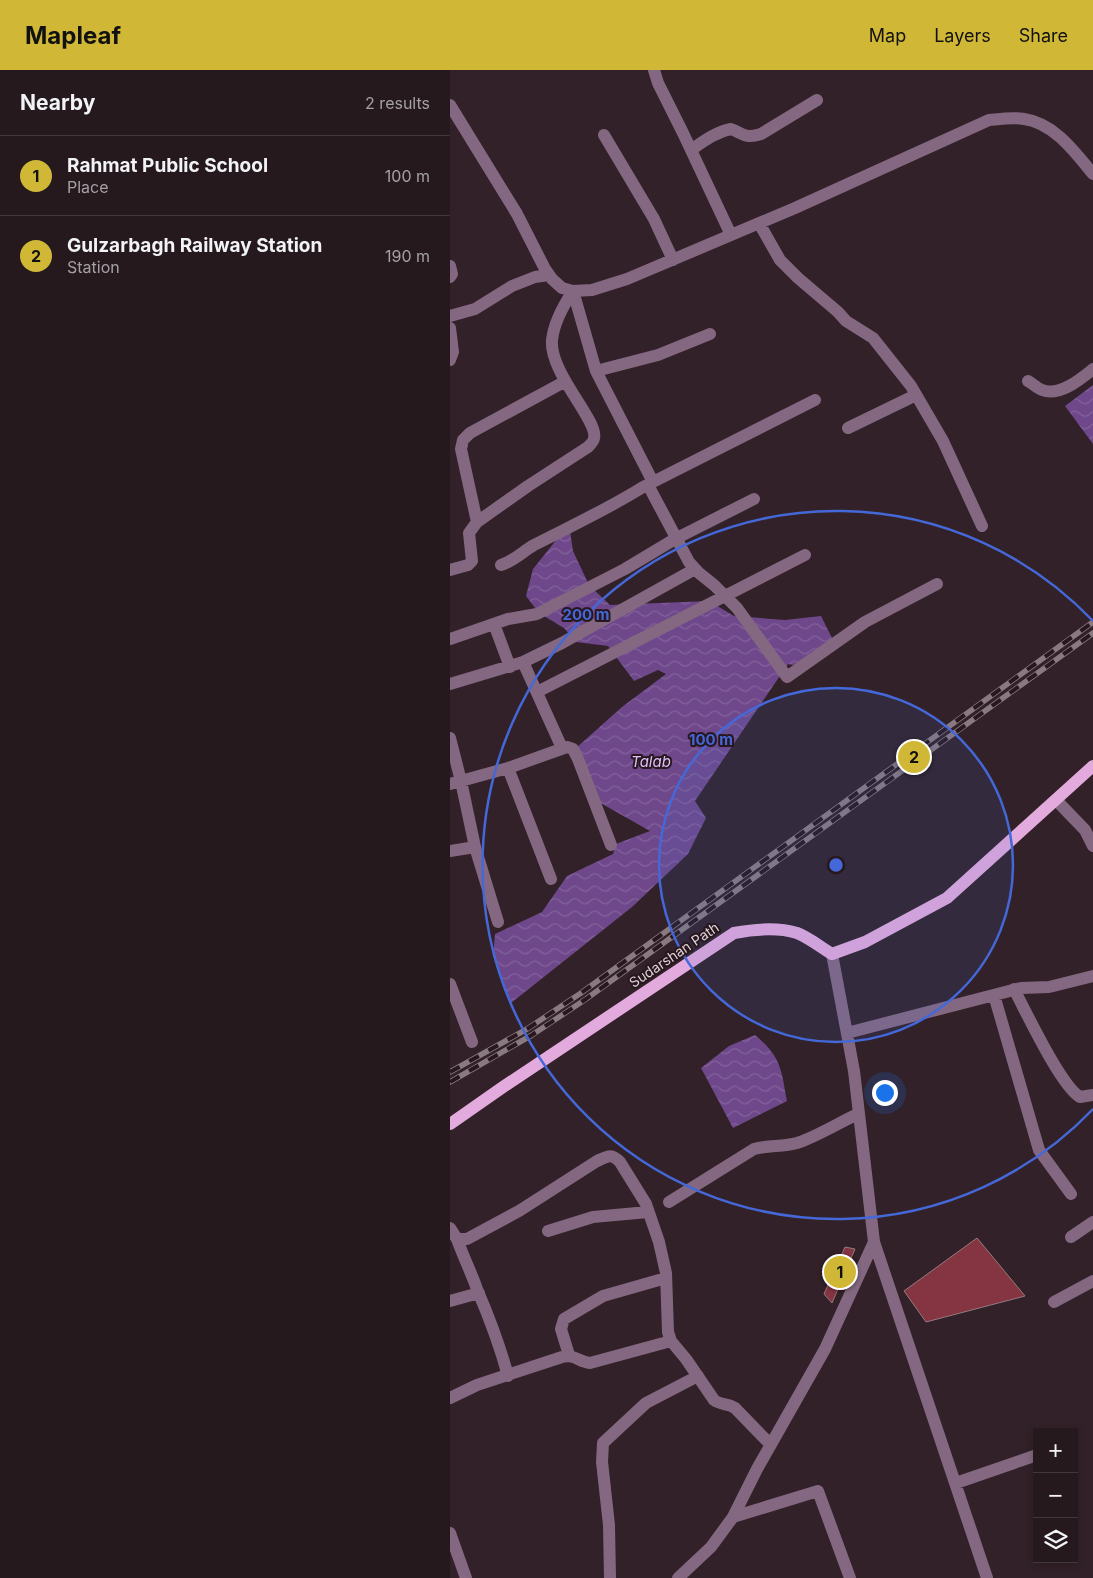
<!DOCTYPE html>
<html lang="en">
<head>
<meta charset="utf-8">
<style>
	:root { --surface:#26191e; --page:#2e2227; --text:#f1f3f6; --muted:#a4a0a4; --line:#42383c; --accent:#d0b736 }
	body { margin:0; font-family:Inter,sans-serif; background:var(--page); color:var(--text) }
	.controls { position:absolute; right:15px; bottom:15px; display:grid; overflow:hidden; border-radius:0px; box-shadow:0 2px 8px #0003 }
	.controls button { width:45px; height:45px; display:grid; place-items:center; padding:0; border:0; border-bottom:1px solid var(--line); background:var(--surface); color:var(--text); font:25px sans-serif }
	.you { position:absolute; left:434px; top:1022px; width:18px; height:18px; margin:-12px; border:4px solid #fff; border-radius:50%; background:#1a73e8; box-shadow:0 0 0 8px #1a73e833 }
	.badge { display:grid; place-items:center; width:32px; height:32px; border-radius:50%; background:var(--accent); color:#111; font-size:16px; font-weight:700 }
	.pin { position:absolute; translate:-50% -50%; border:2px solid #fff; box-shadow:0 1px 5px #0006 }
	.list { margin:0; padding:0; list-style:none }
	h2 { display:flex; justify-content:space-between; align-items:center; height:65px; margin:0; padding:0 20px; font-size:21px }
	h2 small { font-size:16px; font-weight:400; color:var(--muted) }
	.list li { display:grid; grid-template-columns:32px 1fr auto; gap:15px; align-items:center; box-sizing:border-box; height:80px; padding:0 20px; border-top:1px solid var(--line) }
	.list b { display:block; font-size:19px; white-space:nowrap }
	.list p { margin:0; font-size:16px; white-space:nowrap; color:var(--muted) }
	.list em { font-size:16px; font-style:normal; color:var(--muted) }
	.icon { flex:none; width:28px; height:28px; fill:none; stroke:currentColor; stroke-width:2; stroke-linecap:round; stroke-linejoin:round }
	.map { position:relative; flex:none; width:643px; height:1508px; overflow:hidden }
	header { display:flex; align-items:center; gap:30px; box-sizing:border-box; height:70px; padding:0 25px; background:var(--accent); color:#111 }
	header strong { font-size:24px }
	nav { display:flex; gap:28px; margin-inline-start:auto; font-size:18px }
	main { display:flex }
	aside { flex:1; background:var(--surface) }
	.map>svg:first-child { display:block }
</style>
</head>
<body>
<header>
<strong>Mapleaf</strong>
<nav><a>Map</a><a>Layers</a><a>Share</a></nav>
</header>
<main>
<aside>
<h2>Nearby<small>2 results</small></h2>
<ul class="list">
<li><span class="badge">1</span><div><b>Rahmat Public School</b><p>Place</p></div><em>100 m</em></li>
<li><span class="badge">2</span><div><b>Gulzarbagh Railway Station</b><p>Station</p></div><em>190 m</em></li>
</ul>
</aside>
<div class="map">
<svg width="643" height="1508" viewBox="0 0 643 1508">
	<defs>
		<pattern id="water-waves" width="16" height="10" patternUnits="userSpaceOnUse" patternTransform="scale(1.25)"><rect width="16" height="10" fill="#6e488b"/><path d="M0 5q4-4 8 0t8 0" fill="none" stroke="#82629b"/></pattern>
	</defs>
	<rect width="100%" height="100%" fill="#322128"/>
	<!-- water -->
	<path fill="url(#water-waves)" d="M643,315v59l-28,-38z
		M119,454l4,27 16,34 21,20 99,-4 25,15 51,4 36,-4 14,28 -42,21 -5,-1 -93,137 11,17 -18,36 -56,53 -121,96 -18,-47 2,-22 47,-22 25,-36 46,-22 3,-10 34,-13 -53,-30 -21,-53 46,-41 44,-33 -8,-4 -24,11 -26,-35 -32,-4 -12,-14 -25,-15 -13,-17 7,-27z
		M305,965c26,22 26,33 32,66l-54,27 -32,-60 28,-22z"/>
	<!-- building -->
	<path fill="#853542" stroke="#947b7d" d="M527,1168l48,58 -99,26 -22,-31z
		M395,1177l10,2 -23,54 -8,-9z"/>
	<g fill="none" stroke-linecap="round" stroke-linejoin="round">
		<!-- minor -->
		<path stroke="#846881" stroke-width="12" d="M204,0l4,13 25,50 48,102
			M0,35l67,109 28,55 7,10 10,9 11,3 19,-1 35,-11 168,-71 194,-88c11,-1 24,-3 35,-1 30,4 51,33 69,55
			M154,65l50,84 19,41
			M241,80c13,-9 25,-18 40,-21 13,5 15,10 30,5l56,-34
			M309,153l21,37 18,18 40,34 8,9 27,17 38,48 32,55 39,85
			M0,196l2,8 -2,3
			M123,221l23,80 62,-16 52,-21
			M0,246l25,-7 37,-23 23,-9 14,-2
			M0,258l3,24 -3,8
			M146,301l57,111
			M578,311c5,3 9,7 14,9 17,7 39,-11 51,-21
			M398,358l68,-33
			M198,415l41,77 10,11 15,12 23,23 50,69 78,-55 72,-38
			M27,452l-16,-73 2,-9 7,-7 94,-51
			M51,495c13,-4 21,-13 33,-20 37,-19 74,-36 109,-58l172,-87
			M0,500l18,-5 4,-4 -3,-28 8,-11 51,-36 60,-39c2,-2 6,-6 6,-9 5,-17 -45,-65 -42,-98 2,-18 11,-34 21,-49
			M44,554l16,43
			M0,569l58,-20 29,-5 88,-45 50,-30 79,-40
			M73,592l39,86
			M0,614l73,-22 39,-19 133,-74
			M87,622l268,-137
			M0,668l11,43 14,66 23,75
			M58,698l43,111
			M0,714l58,-16 59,-21 6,2 5,10 33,86
			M606,730l29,30 8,16
			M0,781l25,-4
			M382,884l22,117 20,171 113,336
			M0,914l22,58
			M564,919c12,23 47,97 66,108l13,-2
			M544,925l45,155 32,44
			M397,963l174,-45 28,-1 44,-11
			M219,1132l85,-53c14,-4 29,-2 43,-6 21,-7 41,-20 61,-29
			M0,1158l7,11h10l52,-28 78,-50c11,-5 14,-8 23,1l26,42 13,38 7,31 2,59 3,9 15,18 28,41c6,5 14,3 21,8l36,37
			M98,1161l45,-14 55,-5
			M621,1167l22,-15
			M7,1169c6,17 14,33 20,50 12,28 23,57 31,87
			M0,1231l29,-8
			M604,1232l39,-21
			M119,1285l-8,-26 3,-10 39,-23 63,-18
			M0,1328l27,-13 85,-28c14,-3 16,5 28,6l81,-22
			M506,1413l81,-28
			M283,1447l85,-26 32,87
			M0,1463l16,45
			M160,1508l-1,-53 -7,-63 1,-19 43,-40 52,-27
			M228,1508l33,-31 22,-30 24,-48 68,-120 49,-107"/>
		<!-- major -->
		<path stroke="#e3aadd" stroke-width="12" d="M0,1054l53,-37 231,-154c21,-4 43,-6 63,0 11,4 25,15 35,21l33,-12 82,-44 146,-132"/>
		<!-- rail casing -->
		<g stroke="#897a80" stroke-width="5.5">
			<path id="rail" d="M0,1002l77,-43 54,-36 512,-371
				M0,1012l82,-47 54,-36 507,-366"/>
		</g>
		<!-- rail -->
		<use href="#rail" stroke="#28171f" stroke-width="4" stroke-dasharray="11" stroke-linecap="butt"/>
	</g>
	<!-- distance rings -->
	<circle cx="386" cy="795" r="177" fill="#4468d8" fill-opacity=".12"/>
	<g fill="none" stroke="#4468d8" stroke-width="2.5">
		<circle cx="386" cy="795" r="177"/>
		<path d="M643 1039A354 354 0 1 1 643 551"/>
	</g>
	<g text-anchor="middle" stroke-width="4" stroke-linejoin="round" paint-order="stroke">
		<!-- street labels -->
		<g font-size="14" fill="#dfd2d7" stroke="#28171f">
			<text transform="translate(224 885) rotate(-34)" y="5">Sudarshan Path</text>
		</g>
		<!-- water labels -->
		<g font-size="15" font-style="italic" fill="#dec0f9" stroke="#28171f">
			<text x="201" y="697">Talab</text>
		</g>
	</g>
	<circle cx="386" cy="795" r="8" fill="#4468d8" stroke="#28171f" stroke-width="2.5"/>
	<g font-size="15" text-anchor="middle" font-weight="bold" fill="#4468d8" stroke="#28171f" stroke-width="4" stroke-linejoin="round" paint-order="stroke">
		<text x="136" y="550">200 m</text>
		<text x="261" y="675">100 m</text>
	</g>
</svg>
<div class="controls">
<button>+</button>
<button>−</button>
<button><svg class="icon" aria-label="layers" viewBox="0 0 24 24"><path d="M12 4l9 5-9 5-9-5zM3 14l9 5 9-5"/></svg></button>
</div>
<div class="you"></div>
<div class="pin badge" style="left:390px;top:1202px">1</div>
<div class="pin badge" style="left:464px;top:687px">2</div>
</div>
</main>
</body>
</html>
